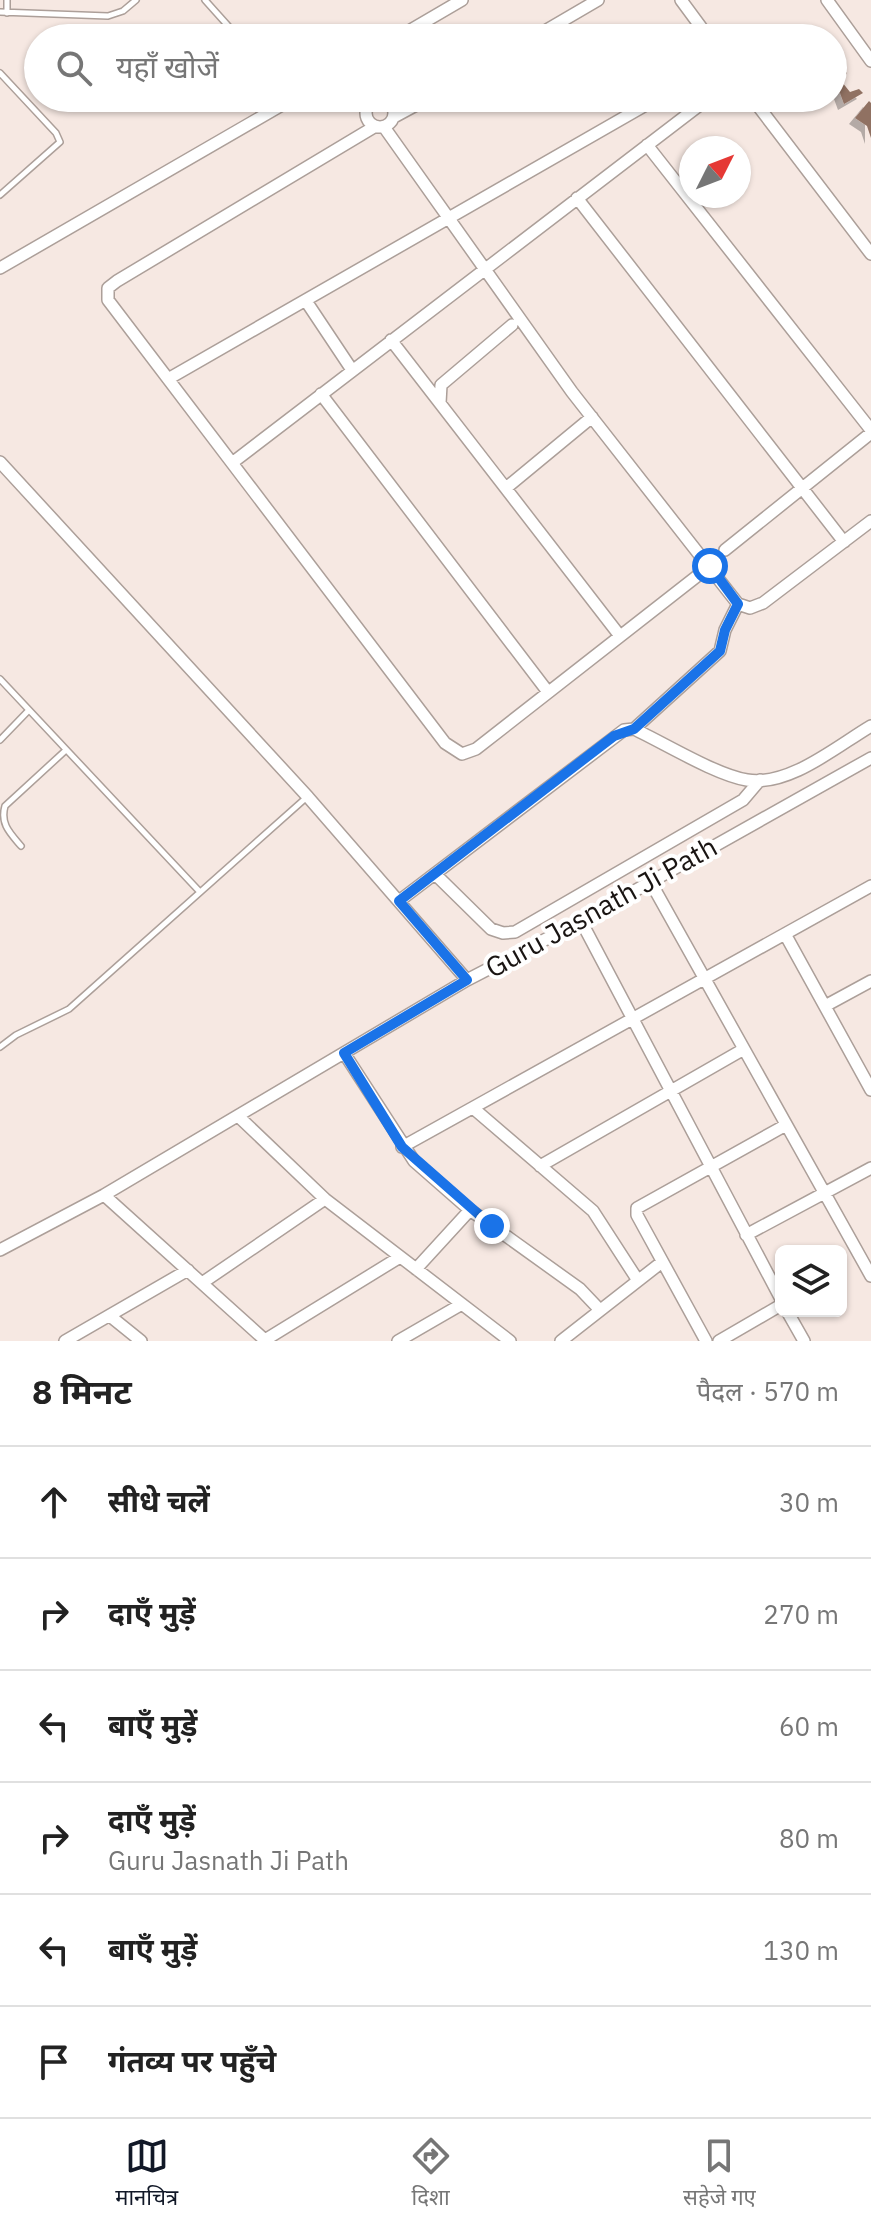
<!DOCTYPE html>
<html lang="hi">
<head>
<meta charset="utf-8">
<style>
	:root { --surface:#fff; --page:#f6f6f6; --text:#222; --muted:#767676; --line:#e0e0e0; --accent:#111827 }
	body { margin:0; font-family:"IBM Plex Sans","Noto Sans Devanagari",sans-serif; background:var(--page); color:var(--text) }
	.controls { position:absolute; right:24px; bottom:24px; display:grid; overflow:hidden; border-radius:12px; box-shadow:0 2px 6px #0004 }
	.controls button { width:72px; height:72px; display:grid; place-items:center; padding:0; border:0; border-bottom:2px solid var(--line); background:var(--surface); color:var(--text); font:40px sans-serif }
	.compass { position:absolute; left:679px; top:136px; width:72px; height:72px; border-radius:50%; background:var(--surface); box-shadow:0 2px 6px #0004; rotate:48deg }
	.stop { position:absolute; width:24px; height:24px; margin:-18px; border:6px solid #1a73e8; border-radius:50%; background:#fff }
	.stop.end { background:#1a73e8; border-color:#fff; box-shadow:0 2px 8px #0008 }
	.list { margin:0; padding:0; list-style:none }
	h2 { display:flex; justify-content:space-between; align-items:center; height:104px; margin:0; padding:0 32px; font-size:34px }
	h2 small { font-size:26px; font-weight:400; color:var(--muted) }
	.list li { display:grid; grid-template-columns:52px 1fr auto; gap:24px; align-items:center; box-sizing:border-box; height:112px; padding:0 32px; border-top:2px solid var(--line) }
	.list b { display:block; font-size:30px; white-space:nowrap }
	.list p { margin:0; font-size:26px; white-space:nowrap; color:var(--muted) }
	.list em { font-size:26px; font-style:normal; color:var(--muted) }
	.icon { flex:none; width:44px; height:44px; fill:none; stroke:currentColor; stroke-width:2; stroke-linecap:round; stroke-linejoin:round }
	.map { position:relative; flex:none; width:871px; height:1341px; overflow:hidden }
	.search { position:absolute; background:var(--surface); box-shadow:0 2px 6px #0004; left:24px; right:24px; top:24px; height:88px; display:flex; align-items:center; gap:20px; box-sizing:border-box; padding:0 28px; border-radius:44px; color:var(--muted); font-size:30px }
	.sheet { height:776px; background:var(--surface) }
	nav { display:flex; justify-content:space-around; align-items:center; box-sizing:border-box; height:112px; border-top:2px solid var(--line); background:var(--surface); font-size:22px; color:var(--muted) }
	nav a { display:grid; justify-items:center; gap:4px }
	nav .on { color:var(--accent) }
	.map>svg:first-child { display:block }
</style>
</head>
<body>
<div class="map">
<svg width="871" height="1341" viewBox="0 0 871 1341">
	<defs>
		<filter id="shadow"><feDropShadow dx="-6" dy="6" stdDeviation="0" flood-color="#0004"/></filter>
	</defs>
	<rect width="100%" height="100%" fill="#f6e8e2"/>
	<!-- building -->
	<path fill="#907162" filter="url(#shadow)" d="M843,68l4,5 -5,9 8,10 9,-3 4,4 -19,11 -4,-11 -7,-4v-12z
		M869,101l2,2v35l-4,-12 -12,-8z"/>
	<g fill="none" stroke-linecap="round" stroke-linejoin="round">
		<!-- service casing -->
		<g stroke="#ac9f99" stroke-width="8">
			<path id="service" d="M205,0l34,38
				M0,12l108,4 15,-5 13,-11
				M7,13v-13
				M0,73l56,60 4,9 -60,53
				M0,679l200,213
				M0,740l29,-30
				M21,846c-11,-13 -21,-22 -16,-40l61,-56
				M0,1047l16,-12 53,-26 238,-212"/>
		</g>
		<!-- minor casing -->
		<g stroke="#ac9f99" stroke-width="14">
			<path id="minor" d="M681,0l28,38
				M827,0l44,61
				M397,38l65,-38
				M533,38l65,-38
				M752,98l119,156
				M366 113a14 14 0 1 1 28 0a14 14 0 1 1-28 0Z
				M394,117l35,-19
				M374,127l-257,154 -9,7v12l337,443 17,11 14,-5 234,-183
				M384,127l188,265 166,212 12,4 13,-5 108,-82
				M647,145l224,285
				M577,198l267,344
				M0,268l294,-170
				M306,301l46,69
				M391,340l229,296
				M168,379l490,-281
				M321,394l227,298
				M440,403l1,-18 71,-60
				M0,462l308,335 159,183
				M232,463l477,-365
				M506,488l86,-71
				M725,550l146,-117
				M634,729l86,-78 5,-21 13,-26
				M435,874l56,55 12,4 12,-1 228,-132 17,-20
				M650,881l221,395
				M399,901l225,-171 10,-1c30,14 82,46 113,51 42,7 90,-34 124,-54
				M581,921l200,378
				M785,934l86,156
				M825,1006l46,-25
				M344,1053l70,108 56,49 110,79 19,20
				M473,1108l120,103 44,68
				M238,1116l87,83 185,142
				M402,1147l469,-261
				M540,1166l204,-117
				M104,1195l162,146
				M746,1235l125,-67
				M0,1250l104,-55 363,-215 114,-59 290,-163
				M416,1269l54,-59
				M202,1283l123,-84
				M787,1311l17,30
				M110,1316l31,25
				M265,1340l135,-83
				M65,1341l123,-71
				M398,1341l64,-37
				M561,1341l101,-79
				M706,1341l-69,-126v-7l149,-83
				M719,1341l62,-36"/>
		</g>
		<!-- service -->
		<use href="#service" stroke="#fff" stroke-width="5"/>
		<!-- minor -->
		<use href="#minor" stroke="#fff" stroke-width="11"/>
	</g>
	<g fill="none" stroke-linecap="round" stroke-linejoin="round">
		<!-- route -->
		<path stroke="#1a73e8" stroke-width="10" d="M492,1226l-90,-79 -58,-94 123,-73 -68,-79 215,-165 20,-7 86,-78 5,-21 13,-26 -28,-38"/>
	</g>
	<g text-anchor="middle" stroke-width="8" stroke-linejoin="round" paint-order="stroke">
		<!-- street labels -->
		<g font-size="28" fill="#191412" stroke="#fff">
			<text transform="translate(601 907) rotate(-29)" y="10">Guru Jasnath Ji Path</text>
		</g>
	</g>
</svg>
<div class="controls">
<button><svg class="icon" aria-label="layers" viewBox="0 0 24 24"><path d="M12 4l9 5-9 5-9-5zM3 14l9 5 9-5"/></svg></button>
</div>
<svg class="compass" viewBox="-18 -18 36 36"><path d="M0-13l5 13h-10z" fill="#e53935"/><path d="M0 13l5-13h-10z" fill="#767676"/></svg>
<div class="stop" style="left:710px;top:566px"></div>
<div class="stop end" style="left:492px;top:1226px"></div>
<div class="search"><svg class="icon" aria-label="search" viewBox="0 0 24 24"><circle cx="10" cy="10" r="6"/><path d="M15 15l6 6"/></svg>यहाँ खोजें</div>
</div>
<section class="sheet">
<h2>8 मिनट<small>पैदल · 570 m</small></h2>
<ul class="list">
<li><svg class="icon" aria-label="ahead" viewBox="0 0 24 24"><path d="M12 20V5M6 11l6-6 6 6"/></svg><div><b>सीधे चलें</b></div><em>30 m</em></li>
<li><svg class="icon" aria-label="right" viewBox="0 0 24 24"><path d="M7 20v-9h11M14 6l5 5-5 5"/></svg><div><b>दाएँ मुड़ें</b></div><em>270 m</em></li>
<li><svg class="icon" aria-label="left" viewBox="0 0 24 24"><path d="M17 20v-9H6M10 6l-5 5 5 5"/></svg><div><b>बाएँ मुड़ें</b></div><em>60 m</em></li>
<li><svg class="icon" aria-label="right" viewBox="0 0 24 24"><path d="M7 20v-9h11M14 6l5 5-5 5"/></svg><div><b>दाएँ मुड़ें</b><p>Guru Jasnath Ji Path</p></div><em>80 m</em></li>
<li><svg class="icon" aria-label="left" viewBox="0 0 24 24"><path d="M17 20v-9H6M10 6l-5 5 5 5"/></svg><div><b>बाएँ मुड़ें</b></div><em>130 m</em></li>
<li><svg class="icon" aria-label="arrive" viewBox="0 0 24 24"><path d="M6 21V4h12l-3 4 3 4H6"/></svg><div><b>गंतव्य पर पहुँचे</b></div></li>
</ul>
</section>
<nav>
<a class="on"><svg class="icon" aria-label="map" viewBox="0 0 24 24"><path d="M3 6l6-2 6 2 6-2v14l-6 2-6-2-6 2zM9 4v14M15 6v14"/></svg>मानचित्र</a>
<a><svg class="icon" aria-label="directions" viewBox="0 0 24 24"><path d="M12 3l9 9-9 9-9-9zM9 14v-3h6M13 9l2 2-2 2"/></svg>दिशा</a>
<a><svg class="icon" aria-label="saved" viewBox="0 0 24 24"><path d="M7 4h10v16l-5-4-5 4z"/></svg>सहेजे गए</a>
</nav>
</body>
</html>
